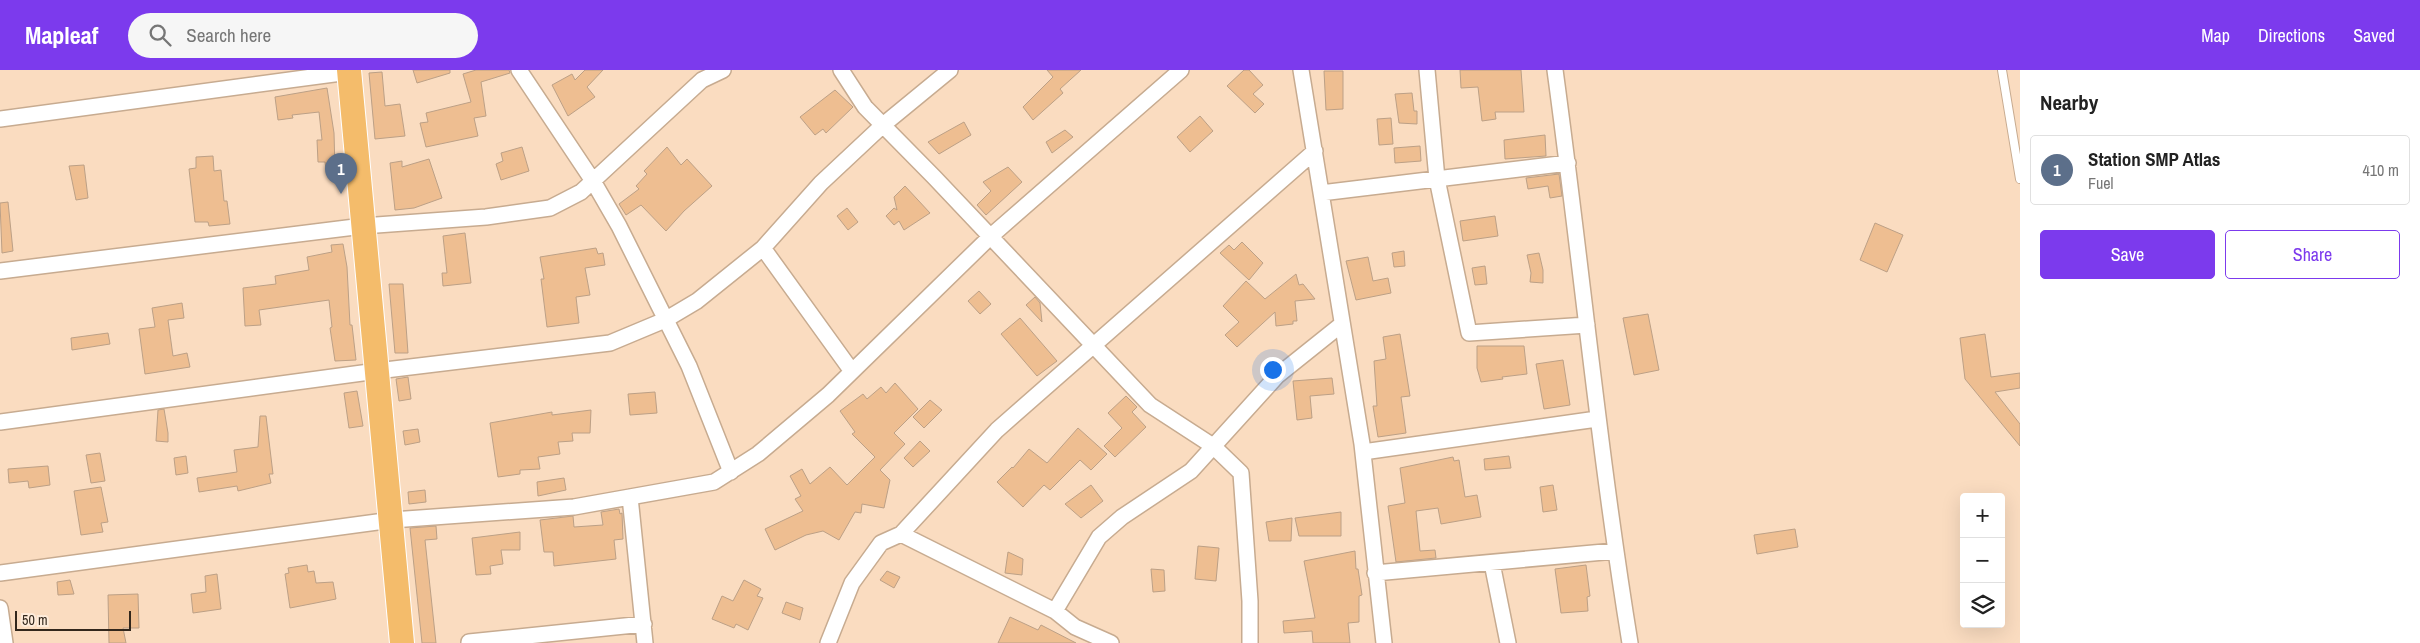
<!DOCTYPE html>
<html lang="en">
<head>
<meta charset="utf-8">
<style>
	:root { --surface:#fff; --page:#f6f6f6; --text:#222; --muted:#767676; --line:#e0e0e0; --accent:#7c3aed }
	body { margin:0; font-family:"Archivo Narrow",sans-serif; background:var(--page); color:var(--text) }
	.controls { position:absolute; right:15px; bottom:15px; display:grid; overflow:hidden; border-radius:5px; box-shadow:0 5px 20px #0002 }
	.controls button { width:45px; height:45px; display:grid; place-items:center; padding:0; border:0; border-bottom:1px solid var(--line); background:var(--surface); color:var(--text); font:25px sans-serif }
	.scale { position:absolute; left:15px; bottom:12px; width:116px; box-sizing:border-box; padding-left:5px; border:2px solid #32271c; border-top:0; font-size:14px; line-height:18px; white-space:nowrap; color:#32271c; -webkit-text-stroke:4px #feecdb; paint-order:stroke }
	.you { position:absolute; left:1272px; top:299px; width:18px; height:18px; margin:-12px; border:4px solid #fff; border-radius:50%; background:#1a73e8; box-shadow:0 0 0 8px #1a73e833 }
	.badge { display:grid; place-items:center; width:32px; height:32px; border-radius:50%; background:var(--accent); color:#fff; font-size:16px; font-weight:700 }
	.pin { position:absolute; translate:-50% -41px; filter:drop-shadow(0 1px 2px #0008) }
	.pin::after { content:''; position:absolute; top:26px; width:18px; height:15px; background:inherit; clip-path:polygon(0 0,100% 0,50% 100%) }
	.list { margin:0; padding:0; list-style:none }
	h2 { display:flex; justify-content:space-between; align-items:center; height:65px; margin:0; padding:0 20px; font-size:21px }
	h2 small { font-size:16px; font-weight:400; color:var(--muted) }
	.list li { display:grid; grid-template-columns:32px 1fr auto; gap:15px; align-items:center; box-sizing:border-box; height:70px; margin:0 10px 10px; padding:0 10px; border:1px solid var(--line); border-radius:5px }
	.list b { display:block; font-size:19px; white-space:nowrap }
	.list p { margin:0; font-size:16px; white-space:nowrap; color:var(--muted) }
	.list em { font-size:16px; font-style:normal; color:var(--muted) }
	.actions { display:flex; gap:10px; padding:15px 20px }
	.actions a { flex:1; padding:11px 0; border:1px solid var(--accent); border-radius:5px; text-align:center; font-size:18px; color:var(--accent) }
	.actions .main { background:var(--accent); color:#fff }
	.icon { flex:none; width:28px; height:28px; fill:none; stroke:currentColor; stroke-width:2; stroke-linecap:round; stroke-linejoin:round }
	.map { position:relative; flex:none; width:2020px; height:573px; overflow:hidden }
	header { display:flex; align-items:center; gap:30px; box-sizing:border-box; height:70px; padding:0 25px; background:var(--accent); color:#fff }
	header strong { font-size:24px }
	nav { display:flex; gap:28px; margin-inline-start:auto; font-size:18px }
	.search { width:350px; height:45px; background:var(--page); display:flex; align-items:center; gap:12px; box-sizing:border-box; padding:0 18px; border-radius:28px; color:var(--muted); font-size:19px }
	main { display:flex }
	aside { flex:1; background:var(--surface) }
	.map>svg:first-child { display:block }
</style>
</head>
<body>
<header>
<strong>Mapleaf</strong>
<div class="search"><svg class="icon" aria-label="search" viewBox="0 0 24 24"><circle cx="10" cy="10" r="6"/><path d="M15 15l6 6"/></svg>Search here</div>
<nav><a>Map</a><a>Directions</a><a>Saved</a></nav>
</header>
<main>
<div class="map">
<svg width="2020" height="573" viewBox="0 0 2020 573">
	<rect width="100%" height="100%" fill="#fadcc0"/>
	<!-- building -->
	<path fill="#eebe91" stroke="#bca086" d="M413,0h37v3l-33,10z
		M476,0h33l1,3 -29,9 5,34 -12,2 4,18 -52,11 -6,-24 8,-1 -2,-9 45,-11 -8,-28z
		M585,0h18l-16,17 8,10 -27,19 -16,-31 20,-11 3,6z
		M1047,0h34l-21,19 3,4 -30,27 -10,-13 30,-30z
		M1244,0h5l14,15 -10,9 11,10 -9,9 -28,-27z
		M1460,0h61l3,42h-29l1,7 -14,2 -4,-34 -17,1z
		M1324,1h19v38l-17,1z
		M382,2l3,34 15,-2 5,32 -30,3 -6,-66z
		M327,18l7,45 1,36h-9l-1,-7h-7l-1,-22h5l-3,-28 -27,3 1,3 -15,2 -3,-23z
		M835,20l18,17 -27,26 -3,-4 -8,6 -15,-18z
		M1412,23l2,18h3v13l-18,-1 -4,-29z
		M1200,46l13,15 -23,21 -13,-15z
		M1391,48l2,26 -14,1 -2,-26z
		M964,52l7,13 -32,19 -11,-12z
		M1065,60l8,7 -21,16 -6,-11z
		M1545,65l1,21 -41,3 -1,-19z
		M1420,76l1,15 -26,2 -1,-15z
		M522,77l7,24 -28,9 -5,-16 7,-3 -2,-8z
		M667,77l14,18 6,-6 25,27 -28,25 -18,20 -25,-26 -15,10 -7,-11 20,-15 -3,-3 11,-12 -3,-3z
		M213,86l1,15 7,-1 3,31h3l3,23 -21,2 -1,-4h-13l-6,-53 7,-1v-11z
		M429,89l13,39 -28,10 -19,2 -5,-47 12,-2v6z
		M84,95l4,33 -12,2 -7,-34z
		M1008,97l14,15 -36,33 -9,-10 14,-14 -8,-9z
		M1559,104l3,22 -12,2 -2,-12 -20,3 -2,-11z
		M905,116l25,27 -26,17 -5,-9 -5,4 -8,-9 8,-8 3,2 -3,-13z
		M8,132l5,49 -11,2 -2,-50z
		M847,138l11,14 -10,8 -11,-14z
		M1495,146l3,20 -35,5 -3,-20z
		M1875,153l28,12 -16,37 -27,-12z
		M465,163l6,50 -28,3 -1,-13h5l-4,-37z
		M1242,172l21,21 -14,17 -29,-27 9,-8 5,5z
		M343,174l4,23 3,58h2l4,35 -21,1 -5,-33 2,-1 -3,-27 -70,10 2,15 -16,1 -2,-38 33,-4 -1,-8 34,-6 -2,-13 25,-5 -1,-7z
		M596,178l2,6 5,-1 2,12 -20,3 5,27 -14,2 3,26 -32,4 -6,-48h3l-4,-22z
		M1404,181l1,15 -11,1 -2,-14z
		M1539,183l4,17v13l-13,-1 1,-9 -4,-18z
		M1368,187l5,24 15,-3 3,15 -35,7 -10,-39z
		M1485,196l2,18 -12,1 -3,-17z
		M1296,204l3,11 4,-1 12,15 -20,2 2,20h-4v3l-17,2 -1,-14 -38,35 -12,-12 14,-13 -16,-16 23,-25 19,18z
		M389,214h14l5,69h-13z
		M979,221l12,13 -11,10 -12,-13z
		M1035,227l5,6 2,19 -16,-17z
		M182,233l2,15 -16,2 5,36 14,-3 3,14 -45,7 -6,-45 16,-2 -3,-19z
		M1648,244l11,56 -25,5 -11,-57z
		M1020,248l37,43 -20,15 -36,-42z
		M108,263l2,11 -38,6 -1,-12z
		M1400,264l10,62 -9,1 5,36 -28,4 -5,-31h4l-3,-45 12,-2 -3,-22z
		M1985,264l6,43 29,-4v15l-25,4 25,32v22l-55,-67 -5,-41z
		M1477,276h47l3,28 -25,3 1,2 -22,3 -4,-14z
		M1563,290l7,45 -26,4 -8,-45z
		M408,307l3,22 -12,2 -3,-22z
		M1332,308l2,16 -24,2 2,22 -15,2 -4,-39z
		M895,313l23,26 -24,24 11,11 -25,26 10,10 -6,28 -22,-4 -1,9 -6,-1 -16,28 -16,-9 -17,4 -31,15 -10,-21 38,-18 -8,-12 6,-3 -11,-20 12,-7 8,15 20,-17 17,18 28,-28 -23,-23 3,-2 -15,-21 23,-17 4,5 14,-12 5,6z
		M357,321l6,35 -14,2 -5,-35z
		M655,322l2,21 -27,2 -2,-21z
		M1126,326l11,11 -5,5 14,15 -31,30 -11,-11 18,-18 -14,-15z
		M930,330l12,10 -18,18 -11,-11z
		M164,339l4,24v9l-12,-1 2,-31z
		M591,340l-1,23h-18l1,8 -15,1 2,12 -22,3 2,12 -20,1v4l-22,3 -8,-54 62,-11v3z
		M260,346h6l7,58h-4l2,9 -33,8 -1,-5 -38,6 -2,-14 40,-6 -3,-22 24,-3z
		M1078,358l29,26 -16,16 -11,-10 -30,30 -6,-5 -21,22 -26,-25 15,-15 1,1 16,-19 18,14z
		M418,359l2,13 -15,3 -2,-14z
		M920,371l10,10 -17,16 -9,-9z
		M100,383l5,28 -14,2 -5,-28z
		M186,386l2,17 -12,2 -2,-17z
		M1509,386l2,12 -26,2 -1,-11z
		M1453,387l1,4 5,-1 6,37 12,-2 4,22 -40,7 -3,-16 -22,3 4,40 15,-1 1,8 -40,4 -8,-56 17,-3 -5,-35z
		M48,396l2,19 -21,3 -1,-7 -19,2 -1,-14z
		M564,408l2,12 -28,6 -1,-14z
		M1091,415l12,16 -22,17 -16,-14z
		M1553,415l4,25 -14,2 -3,-25z
		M101,417l7,35 -7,1 2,9 -22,3 -7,-44z
		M425,420l1,12 -17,2 -1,-12z
		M619,439l1,5 2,-1 1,26 -9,1 2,19 -62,7 -1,-14h-9l-4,-32 33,-4 1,11 29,-2 -2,-13z
		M1341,442v24h-42l-4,-18z
		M1292,448l-1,23h-22l-3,-19z
		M436,456l1,13 -12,1 11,103h-14l-12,-115z
		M1795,459l3,18 -41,7 -3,-19z
		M520,462v18h-19l2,14 -13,2 1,8 -15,1 -4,-37z
		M1198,476l21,2 -3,33 -21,-2z
		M1355,481l1,18h2l4,26 -3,1v26l-11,1 2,20h-37l-1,-12 -28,2 -1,-12 32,-3 -11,-57z
		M1008,482l15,7 -1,16 -17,-2z
		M307,495l1,7 6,-1 2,12 17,-1 3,17 -46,9 -5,-34 4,-1 -1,-5z
		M1586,495l4,31 -3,1 1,14 -27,2 -6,-44z
		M1151,499l13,1 1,21 -12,1z
		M887,501l13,6 -6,11 -14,-8z
		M217,504l4,35 -28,4 -2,-19 15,-2 -1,-16z
		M70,510l4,14 -16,1 -1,-13z
		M744,510l17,9 -4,7 6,2 -15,32 -12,-6 -2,4 -22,-9 10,-23 11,5z
		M138,524l1,34h-16l3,15h-17l-1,-48z
		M786,532l17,6 -3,12 -18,-7z
		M1010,547l28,13 3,-5 35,18h-78z"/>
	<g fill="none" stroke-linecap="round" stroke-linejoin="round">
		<!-- lane casing -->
		<g stroke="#c7ab90" stroke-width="10">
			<path id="lane" d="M2002,0l18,109"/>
		</g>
		<!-- street casing -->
		<g stroke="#c7ab90" stroke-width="18">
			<path id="street" d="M519,0l74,111 26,45 70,140 42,106
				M841,0l24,37 69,70 216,228 63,41 28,27 9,128v42
				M1301,0l61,374 22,199
				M1427,0l10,109 32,154 118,-8
				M1555,0c26,191 44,383 75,573
				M0,49l349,-47
				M1321,123l247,-30
				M763,178l88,122
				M0,201l363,-45 123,-9 64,-9 31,-16 121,-112 21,-10
				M0,352l377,-51 233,-28 55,-23 32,-19 66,-53 58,-65 62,-58 67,-55
				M1363,382l234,-33
				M630,427l15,146
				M901,464l154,77 20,16 36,16
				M1492,493l16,80
				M0,503l392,-53 182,-13 140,-25 44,-28 70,-59 163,-159 190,-166
				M1375,503l240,-22
				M0,538l5,35
				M1055,541l44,-74 23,-20 69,-46 86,-95 65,-52
				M469,572l175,-18
				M828,573l24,-60 29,-40 20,-9 96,-104 318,-279"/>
		</g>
		<!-- primary casing -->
		<g stroke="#fff" stroke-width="26">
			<path id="primary" d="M349,0l53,573"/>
		</g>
		<!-- lane -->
		<use href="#lane" stroke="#fff" stroke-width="8"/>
		<!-- street -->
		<use href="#street" stroke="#fff" stroke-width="15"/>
		<!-- primary -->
		<use href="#primary" stroke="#f4bc6b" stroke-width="24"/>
	</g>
</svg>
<div class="controls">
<button>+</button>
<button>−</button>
<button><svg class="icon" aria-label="layers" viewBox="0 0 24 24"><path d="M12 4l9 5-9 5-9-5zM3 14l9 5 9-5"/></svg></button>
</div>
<div class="scale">50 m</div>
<div class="you"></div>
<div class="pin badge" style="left:341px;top:124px;background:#5c6f8a">1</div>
</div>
<aside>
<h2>Nearby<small></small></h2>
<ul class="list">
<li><span class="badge" style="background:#5c6f8a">1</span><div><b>Station SMP Atlas</b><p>Fuel</p></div><em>410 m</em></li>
</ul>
<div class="actions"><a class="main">Save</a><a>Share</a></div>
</aside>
</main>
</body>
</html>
